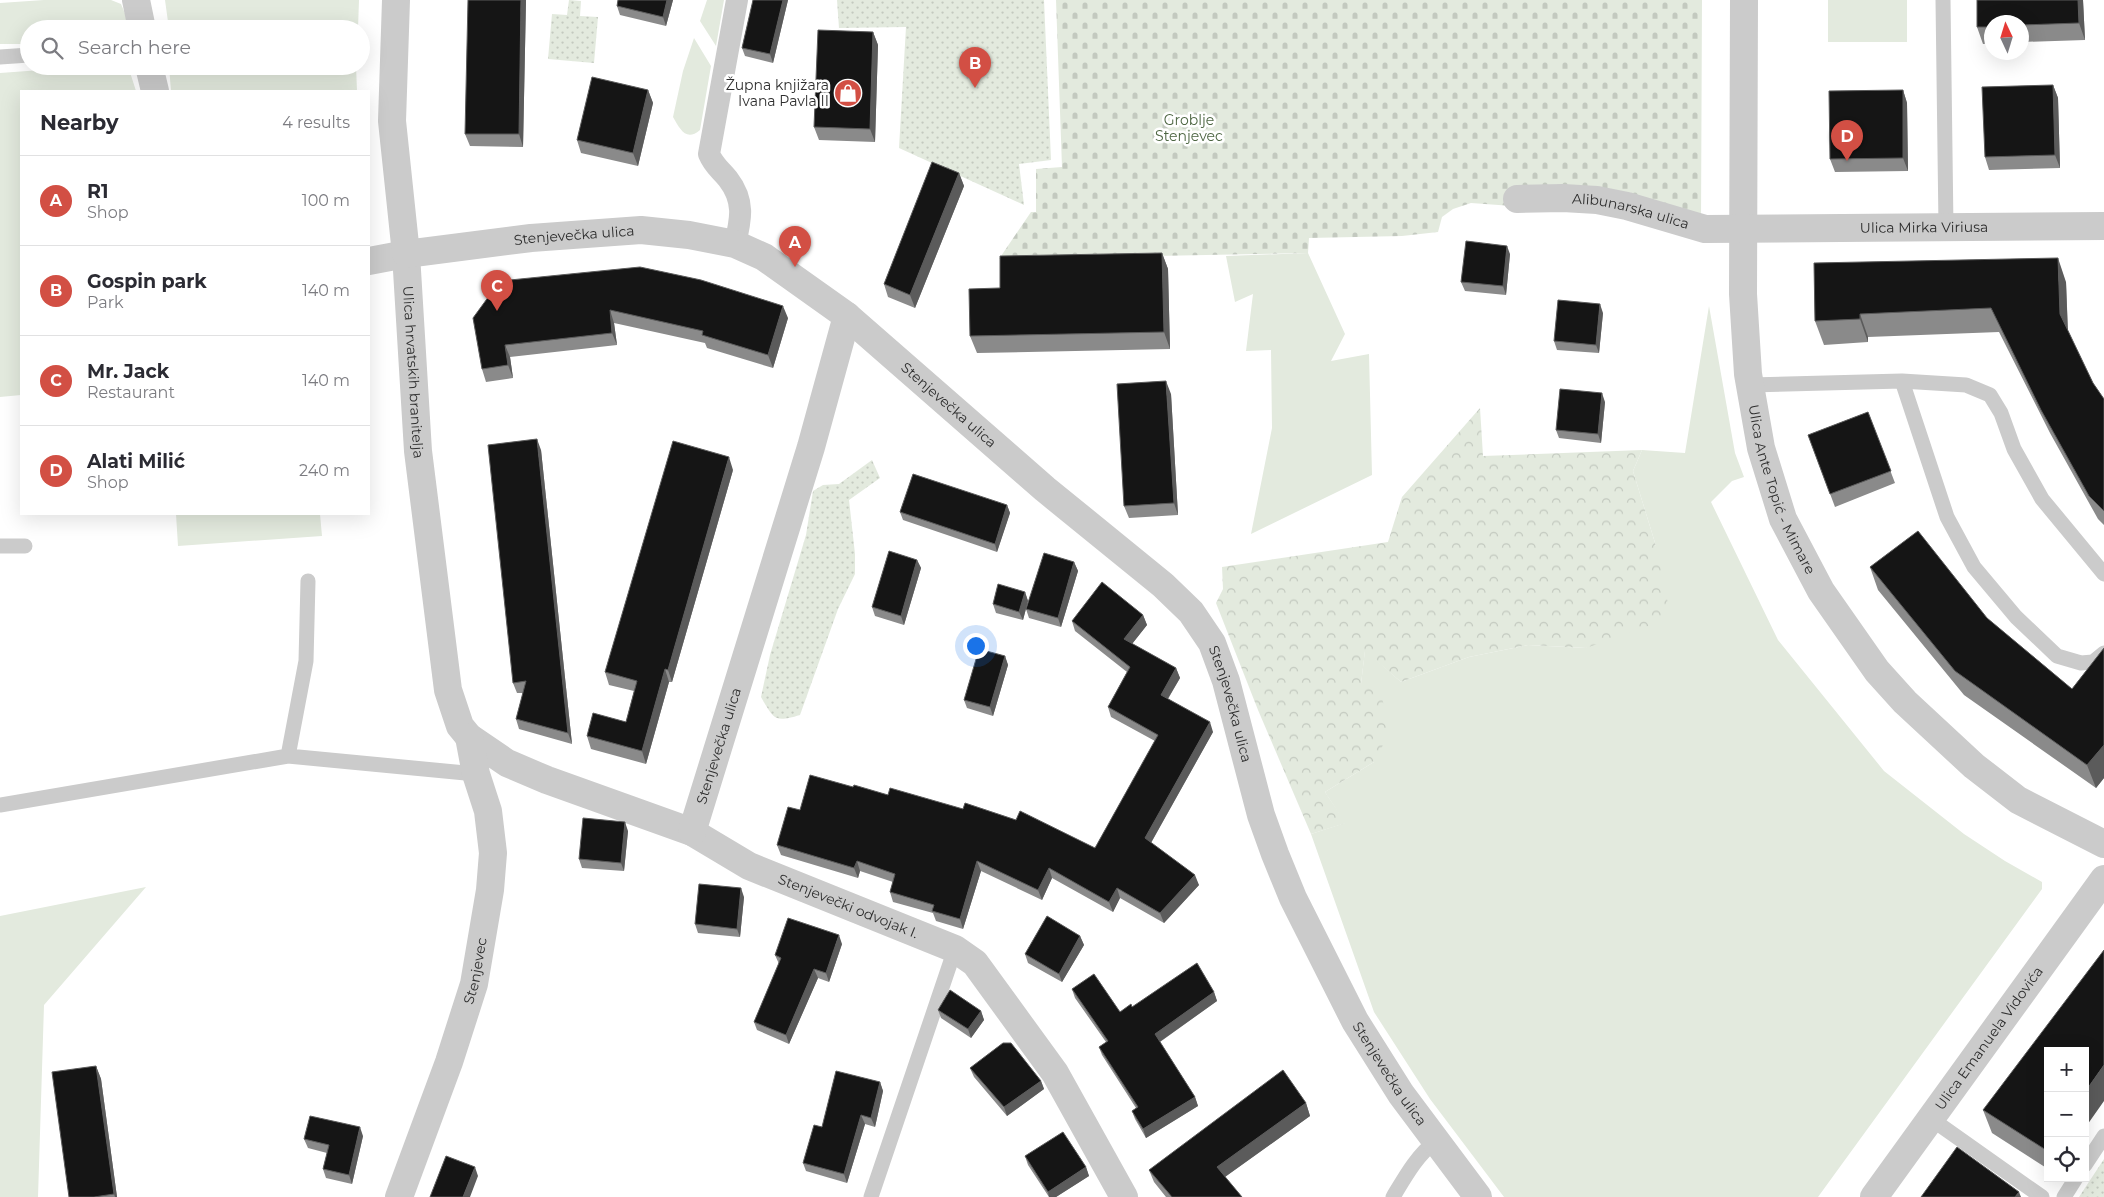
<!DOCTYPE html>
<html lang="en">
<head>
<meta charset="utf-8">
<style>
	:root { --surface:#fff; --page:#f2f2f3; --text:#2b2b33; --muted:#7c7c81; --line:#e1e1e2; --accent:#d24f44 }
	body { margin:0; font-family:Montserrat,sans-serif; background:var(--page); color:var(--text) }
	.controls { position:absolute; right:15px; bottom:15px; display:grid; overflow:hidden; border-radius:0px; box-shadow:0 5px 20px #0002 }
	.controls button { width:45px; height:45px; display:grid; place-items:center; padding:0; border:0; border-bottom:1px solid var(--line); background:var(--surface); color:var(--text); font:25px sans-serif }
	.compass { position:absolute; left:1984px; top:15px; width:45px; height:45px; border-radius:50%; background:var(--surface); box-shadow:0 5px 20px #0002; rotate:356deg }
	.you { position:absolute; left:975px; top:645px; width:18px; height:18px; margin:-12px; border:4px solid #fff; border-radius:50%; background:#1a73e8; box-shadow:0 0 0 8px #1a73e833 }
	.badge { display:grid; place-items:center; width:32px; height:32px; border-radius:50%; background:var(--accent); color:#fff; font-size:16px; font-weight:700 }
	.pin { position:absolute; translate:-50% -41px; filter:drop-shadow(0 1px 2px #0008) }
	.pin::after { content:''; position:absolute; top:26px; width:18px; height:15px; background:inherit; clip-path:polygon(0 0,100% 0,50% 100%) }
	.list { margin:0; padding:0; list-style:none }
	h2 { display:flex; justify-content:space-between; align-items:center; height:65px; margin:0; padding:0 20px; font-size:21px }
	h2 small { font-size:16px; font-weight:400; color:var(--muted) }
	.list li { display:grid; grid-template-columns:32px 1fr auto; gap:15px; align-items:center; box-sizing:border-box; height:90px; padding:0 20px; border-top:1px solid var(--line) }
	.list b { display:block; font-size:19px; white-space:nowrap }
	.list p { margin:0; font-size:16px; white-space:nowrap; color:var(--muted) }
	.list em { font-size:16px; font-style:normal; color:var(--muted) }
	.icon { flex:none; width:28px; height:28px; fill:none; stroke:currentColor; stroke-width:2; stroke-linecap:round; stroke-linejoin:round }
	.map { position:relative; flex:none; width:2104px; height:1197px; overflow:hidden }
	.search { position:absolute; background:var(--surface); box-shadow:0 5px 20px #0002; left:20px; top:20px; width:350px; height:55px; display:flex; align-items:center; gap:12px; box-sizing:border-box; padding:0 18px; border-radius:28px; color:var(--muted); font-size:19px }
	.panel { position:absolute; background:var(--surface); box-shadow:0 5px 20px #0002; left:20px; top:90px; width:350px; height:425px; border-radius:0px }
	.map>svg:first-child { display:block }
</style>
</head>
<body>
<div class="map">
<svg width="2104" height="1197" viewBox="0 0 2104 1197">
	<defs>
		<pattern id="forest-crowns" width="20" height="18" patternUnits="userSpaceOnUse" patternTransform="scale(1.25)"><rect width="20" height="18" fill="#e3eade"/><path d="M2 6a3 3 0 1 1 6 0M12 15a3 3 0 1 1 6 0" fill="none" stroke="#c3c9bf"/></pattern>
		<pattern id="cemetery-stones" width="16" height="16" patternUnits="userSpaceOnUse" patternTransform="scale(1.25)"><rect width="16" height="16" fill="#e3eade"/><path d="M2 7V4a2 2 0 0 1 4 0v3zM10 15v-3a2 2 0 0 1 4 0v3z" fill="#c3c9bf"/></pattern>
		<pattern id="park-dots" width="8" height="8" patternUnits="userSpaceOnUse" patternTransform="scale(1.25)"><rect width="8" height="8" fill="#e3eade"/><path d="M2 2h.1M6 6h.1" fill="none" stroke="#c3c9bf" stroke-width="1.8" stroke-linecap="round"/></pattern>
	</defs>
	<rect width="100%" height="100%" fill="#fff"/>
	<!-- green -->
	<path fill="#e3eade" d="M44,0h67l10,4 5,12v8l-4,5h-93v15h-29v-41z
		M165,0h194l-1,29h-189z
		M707,0h17l-8,46 -16,-25z
		M1828,0h79v42h-79z
		M694,38l17,28 -11,64c-14,12 -20,-1 -27,-13l10,-46z
		M96,66h32l8,25h-115v304l-21,2v-324z
		M169,66h187l1,25h-186z
		M1308,253l37,81 -14,27 38,-7 3,121 -121,59 21,-106 -1,-78 -25,1 7,-57 -18,8 -9,-46z
		M1709,306l26,147 9,24 -12,4 -21,21 67,138 106,131 80,63 41,27 37,21v7l-224,308h-314l-74,-98 -56,-87 -63,-178 34,-11 -20,-31 49,-30 -13,-78 4,-34 36,32 68,-25 59,-12 58,3 70,-102 -23,-75 9,-21 43,3z
		M176,514h144l2,22 -144,10z
		M146,887l-102,118 -6,192h-38v-281z"/>
	<!-- forest -->
	<path fill="url(#forest-crowns)" d="M1480,408l3,48 159,-6 -9,21 23,75 15,72 -85,30 -58,-3 -59,12 -68,25 -36,-31 -4,33 20,11 10,35 -17,32 -49,30 21,31 -35,11 -53,-124 -42,-107 7,-14 -1,-22 166,-25 14,-45z"/>
	<!-- cemetery -->
	<path fill="url(#cemetery-stones)" d="M1056,0h646l-1,220 -230,-17 -18,6 -11,8 -4,15 -36,4 -93,2 -1,15 -309,6 32,-47h5v-43l26,-2z"/>
	<!-- park -->
	<path fill="url(#park-dots)" d="M569,0l12,1 -1,15 18,1 -4,46 -46,-4 4,-45 15,1z
		M837,0h207l7,160 -32,4 5,41 -125,-57 7,-121 -67,1z
		M872,460l8,18 -31,22 6,54v20l-17,35 -38,106c-26,8 -26,4 -39,-18l9,-42 36,-120 7,-44 10,-6 16,-1z
		M2104,1159v38h-25z"/>
	<g fill="none" stroke-linecap="round" stroke-linejoin="round">
		<!-- service -->
		<path stroke="#cbcbcb" stroke-width="15" d="M1943,0l3,227
			M0,57l29,-2
			M1902,381l45,136 27,50 42,50 41,39 24,7 12,-1 11,-9
			M1749,385l153,-4 64,4 24,10 11,18 13,36 28,50 62,75
			M0,546h25
			M288,756l18,-95 2,-80
			M0,805l288,-49 188,18
			M1930,1118l112,79
			M2085,1165l19,-29
			M871,1197l84,-248
			M1393,1197c12,-20 24,-42 43,-56
			M2064,1197l12,-19"/>
		<!-- pedestrian -->
		<path stroke="#cbcbcb" stroke-width="22" d="M735,244c6,-25 10,-43 -7,-65 -8,-10 -14,-13 -19,-25l28,-154"/>
		<!-- minor -->
		<g stroke="#cbcbcb" stroke-width="28">
			<path d="M136,0l6,29"/>
			<path id="s1" d="M1744,0l-1,294 5,80 13,74 22,71 38,72 56,80 28,31 69,64 44,34 86,44"/>
			<path d="M149,66l6,25"/>
			<path id="s2" d="M1517,199l46,-1 34,2 30,6 78,23 399,-3"/>
			<path id="s3" d="M369,261l37,-7 12,197 30,239 12,36 9,11 38,26 40,17 145,52 57,34 206,83 20,14 80,110 69,124"/>
			<path id="s4" d="M692,832l119,-385 36,-131"/>
			<path id="s5" d="M399,1197l50,-135 25,-78 16,-94 3,-37 -5,-42 -12,-37 -7,-37"/>
			<path id="s6" d="M1874,1197l230,-318"/>
		</g>
		<!-- tertiary -->
		<path stroke="#cbcbcb" stroke-width="28" id="s7" d="M396,0l-4,121 14,133 125,-16 110,-8 48,5 46,9 29,13 83,59 198,173 118,96 28,27 21,31 14,38 35,134 14,39 18,44 62,123 46,73 77,103"/>
	</g>
	<!-- wall -->
	<path fill="#8a8a8a" d="M526,0l-3,147 -53,-1 -5,-12z
		M618,0h55l-7,26 -46,-11 -3,-9z
		M753,0h35l-15,63 -28,-7 -3,-8z
		M1977,0h106l2,40 -63,2v-20h-30v21l-9,1 -6,-17z
		M873,32l5,13 -3,97 -56,-2 -5,-13z
		M2053,85l5,13 2,70 -71,2 -4,-13z
		M648,90l5,13 -15,63 -57,-13 -4,-13z
		M1903,90l4,13 1,68 -73,1 -5,-13z
		M959,173l5,13 -49,122 -27,-11 -4,-13z
		M1162,253l6,16 2,80 -193,4 -7,-17 30,-48z
		M1510,254l-4,41 -41,-4 -4,-9z
		M1814,263l252,19 2,49 25,52 11,16v126l-6,-6 -48,-86 -51,-101 -131,5v5l-44,3 -9,-24z
		M500,281l288,37 -15,50 -66,-20 -2,-5 -91,-20 3,22 -107,12 3,21 -27,4 -4,-13z
		M1603,313l-4,40 -42,-3 -3,-9z
		M1171,394l7,121 -49,3 -5,-12z
		M1605,402l-4,41 -42,-5 -3,-8z
		M1868,412l27,71 -60,24 -27,-72z
		M541,450l31,294 -53,-15 -3,-10 7,-26h-6l-4,-10z
		M733,470l-61,212h-3l-23,82 -55,-15 -4,-13 39,-14 8,-31 -25,-6 -4,-13z
		M1007,505l3,8 -13,39 -94,-32 -3,-8z
		M917,560l4,8 -17,57 -29,-9 -3,-9z
		M1074,562l4,9 -17,56 -32,-9 -3,-9z
		M1870,567l117,51 85,71 32,-41v130l-8,10 -132,-93 -86,-105z
		M1025,592l3,9 -5,19 -27,-7 -3,-9z
		M1143,615l4,10 -15,19 44,24 4,10 -12,21 45,33 -62,111 48,42 -35,38 -44,-25 -7,14 -61,-34 -10,22 -61,-29 -18,58 -27,-8 -3,-8 -40,-11 -3,-10 3,-10 -33,-11 -2,7 -77,-23 -4,-10 23,-35 53,-23 242,61 60,-107 -44,-24 -3,-10 19,-35 -52,-41 -3,-10z
		M1005,656l3,9 -15,51 -26,-8 -3,-8z
		M628,831l-4,40 -42,-3 -3,-9z
		M744,897l-4,40 -42,-4 -3,-9z
		M1080,936l4,9 -22,37 -34,-19 -3,-9z
		M842,944l-13,38 -11,-4 -29,66 -32,-14 -3,-8 25,-58 -4,-9z
		M1072,989l48,23 12,-5 82,-15 3,9 -57,41 35,55 3,9 -52,32 -11,-19 -3,-8 4,-3 -34,-53 -3,-8 7,-5 -31,-44z
		M938,1010l43,1 3,9 -13,18 -30,-20z
		M2048,1051v118l-56,-36 -9,-23z
		M96,1066l5,13 16,118h-48z
		M970,1068l71,13 3,8 -37,27 -33,-39z
		M880,1082l3,9 -8,36 -10,-3 -18,59 -41,-12 -3,-8 19,-36z
		M1306,1103l4,13 -85,61 17,20h-76l-12,-15 -5,-12z
		M363,1136l-11,48 -26,-6 -3,-9 4,-16 -19,-5 -4,-9z
		M1025,1156l61,11 3,9 -33,21h-7l-21,-32z"/>
	<!-- shaded-wall -->
	<path fill="#5b5b5b" d="M521,0h5l-3,147 -4,-13z
		M667,0h6l-7,26 -3,-9z
		M783,0h5l-15,63 -3,-9z
		M2078,0h5l2,40 -6,-17z
		M873,32l5,13 -3,97 -5,-13z
		M2053,85l5,13 2,70 -5,-13z
		M648,90l5,13 -15,63 -5,-13z
		M1903,90l4,13 1,68 -5,-13z
		M959,173l5,13 -49,122 -5,-13z
		M1507,246l3,8 -4,41 -3,-9z
		M1162,253l6,16 2,80 -6,-17z
		M2058,258l8,24 2,55 -8,-23z
		M1600,304l3,9 -4,40 -3,-8z
		M783,306l5,12 -15,50 -5,-13z
		M610,310l4,13 3,22 -5,-12z
		M1860,314l8,23v5l-8,-23z
		M505,345l5,12 3,21 -5,-13z
		M1166,381l5,13 7,121 -4,-12z
		M1602,393l3,9 -4,41 -3,-9z
		M537,439l4,11 31,294 -4,-11z
		M729,457l4,13 -61,212 -4,-12z
		M1007,505l3,8 -13,39 -2,-8z
		M917,560l4,8 -17,57 -3,-9z
		M1074,562l4,9 -17,56 -3,-9z
		M1025,592l3,9 -5,19 -4,-8z
		M1143,615l4,10 -19,24 -4,-10z
		M1005,656l3,9 -15,51 -3,-9z
		M1176,668l4,10 -16,27 -3,-10z
		M665,669l4,13 -23,82 -4,-13z
		M1210,722l3,10 -65,116 -3,-10z
		M2104,745v33l-8,10 -9,-23z
		M625,822l3,9 -4,40 -3,-8z
		M857,861l3,10 -2,7 -4,-10z
		M977,861l4,10 -18,58 -3,-10z
		M1049,868l3,10 -10,22 -4,-10z
		M1195,875l4,10 -35,38 -4,-10z
		M741,888l3,9 -4,40 -3,-8z
		M1117,888l3,10 -7,14 -4,-10z
		M839,935l3,9 -13,38 -3,-9z
		M1080,936l4,9 -22,37 -3,-8z
		M814,969l4,9 -29,66 -3,-9z
		M1214,992l3,9 -59,42 -3,-9z
		M981,1011l3,9 -13,18 -3,-9z
		M2104,1065v36l-19,27v-36z
		M96,1066l5,13 16,118h-2l-1,-3z
		M1041,1081l3,8 -37,27 -3,-9z
		M880,1082l3,9 -8,36 -4,-9z
		M1195,1097l3,9 -52,32 -3,-9z
		M1306,1103l4,13 -88,63 -5,-12z
		M861,1115l4,9 -18,59 -3,-9z
		M360,1127l3,9 -11,48 -3,-9z
		M475,1167l3,9 -8,21h-7z
		M1086,1167l3,9 -33,21h-7l-1,-5z
		M2019,1192l2,5h-6z"/>
	<!-- building -->
	<path fill="#151515" stroke="#5b5b5b" d="M468,0h53l-2,134h-54z
		M618,0h49l-4,17 -46,-11z
		M753,0h30l-13,54 -28,-6z
		M1977,0h101l1,23 -57,2v-3h-30v5h-15z
		M818,30l55,2 -3,97 -56,-2z
		M592,77l56,13 -15,63 -56,-13z
		M2053,85l2,70 -70,2 -3,-70z
		M1903,90v68l-73,1 -1,-68z
		M932,162l27,11 -49,122 -26,-11z
		M1466,241l41,5 -4,40 -42,-4z
		M1162,253l2,79 -194,4 -1,-47 31,-1v-32z
		M2058,258l2,56 33,69 11,16v112l-15,-15 -48,-86 -50,-102 -131,6v5l-45,2 -1,-58z
		M640,267l61,13 82,26 -15,49 -66,-20 1,-4 -93,-21 2,23 -107,12 3,20 -26,4 -9,-51 27,-37z
		M1558,300l42,4 -4,41 -42,-4z
		M1166,381l8,122 -50,3 -7,-122z
		M1560,389l42,4 -4,41 -42,-4z
		M1868,412l23,59 -61,23 -22,-59z
		M537,439l31,294 -52,-14 10,-38 -13,2 -25,-238z
		M673,441l56,16 -61,213 -3,-1 -23,82 -55,-15 6,-23 33,9 11,-41 -32,-9z
		M913,474l94,31 -12,39 -95,-32z
		M1918,531l69,87 85,71 32,-41v97l-17,20 -132,-94 -85,-104z
		M889,551l28,9 -16,56 -29,-9z
		M1044,553l30,9 -16,56 -32,-9z
		M1102,582l41,33 -19,24 52,29 -15,27 49,27 -65,116 50,37 -35,38 -43,-25 -8,14 -60,-34 -11,22 -61,-29 -17,58 -28,-8 2,-6 -44,-13 5,-18 -38,-13 -3,7 -77,-23 11,-38 12,3 10,-35 43,12 1,-2 34,10 2,-7 73,21 2,-6 51,17 4,-9 75,37 63,-113 -50,-28 22,-40 -58,-46z
		M998,584l27,8 -6,20 -26,-8z
		M979,649l26,7 -15,51 -26,-7z
		M583,818l42,4 -4,41 -42,-4z
		M699,884l42,4 -4,41 -42,-5z
		M1047,916l33,20 -21,38 -34,-20z
		M788,918l51,17 -13,38 -12,-4 -28,66 -32,-13 27,-64 -6,-3z
		M2104,950v115l-19,27v-41h-37v96l-2,3 -63,-40z
		M1197,963l17,29 -59,42 40,63 -52,32 -11,-18 6,-4 -39,-60 9,-6 -36,-52 22,-15 26,38 11,-8 1,3z
		M950,990l31,21 -13,18 -30,-19z
		M1003,1043h8l30,38 -37,26 -34,-39z
		M96,1066l18,128 -20,3h-25l-17,-125z
		M1283,1070l23,33 -89,64 25,30h-70l-23,-27z
		M836,1071l44,11 -9,36 -10,-3 -17,59 -41,-11 11,-38 8,2z
		M310,1116l50,11 -11,48 -26,-6 6,-24 -25,-6z
		M1063,1132l23,35 -38,25 -23,-36z
		M1957,1147l62,45 -4,5h-94z
		M446,1156l29,11 -12,30h-33z"/>
	<!-- icons -->
	<defs>
		<g id="shop-disc" transform="scale(1.4375)"><circle r="9.5" fill="#d24f44" stroke="#fff"/><path d="M-5-2.5h2.3a2.7 3.5 0 0 1 5.4 0H5L5.5 6h-11ZM-1.5-2.5h3a1.5 2.3 0 0 0-3 0Z" fill="#fff"/></g>
	</defs>
	<g fill-rule="evenodd">
		<use href="#shop-disc" x="848" y="93"/>
	</g>
	<g text-anchor="middle" stroke-width="5" stroke-linejoin="round" paint-order="stroke">
		<!-- poi labels -->
		<g font-size="14" fill="#2e2e2e" stroke="#fff" text-anchor="end">
			<text x="829" y="90">Župna knjižara<tspan x="829" dy="16">Ivana Pavla II</tspan></text>
		</g>
		<!-- park labels -->
		<g font-size="14" fill="#4c6541" stroke="#fff">
			<text x="1189" y="125">Groblje<tspan x="1189" dy="16">Stenjevec</tspan></text>
		</g>
		<!-- street labels -->
		<g font-size="14" fill="#2e2e2e" stroke="#fff">
			<text dy="5" stroke="none"><textPath href="#s2" startOffset="115">Alibunarska ulica</textPath></text>
			<text dy="5" stroke="none"><textPath href="#s2" startOffset="411">Ulica Mirka Viriusa</textPath></text>
			<text dy="5" stroke="none"><textPath href="#s7" startOffset="424">Stenjevečka ulica</textPath></text>
			<text dy="5" stroke="none"><textPath href="#s3" startOffset="156">Ulica hrvatskih branitelja</textPath></text>
			<text dy="5" stroke="none"><textPath href="#s7" startOffset="855">Stenjevečka ulica</textPath></text>
			<text dy="5" stroke="none"><textPath href="#s1" startOffset="495">Ulica Ante Topić - Mimare</textPath></text>
			<text dy="5" stroke="none"><textPath href="#s7" startOffset="1275">Stenjevečka ulica</textPath></text>
			<text dy="5" stroke="none"><textPath href="#s4" startOffset="90">Stenjevečka ulica</textPath></text>
			<text dy="5" stroke="none"><textPath href="#s3" startOffset="945">Stenjevečki odvojak I.</textPath></text>
			<text dy="5" stroke="none"><textPath href="#s5" startOffset="239">Stenjevec</textPath></text>
			<text dy="5" stroke="none"><textPath href="#s6" startOffset="196">Ulica Emanuela Vidovića</textPath></text>
			<text dy="5" stroke="none"><textPath href="#s7" startOffset="1680">Stenjevečka ulica</textPath></text>
		</g>
	</g>
</svg>
<div class="controls">
<button>+</button>
<button>−</button>
<button><svg class="icon" aria-label="locate" viewBox="0 0 24 24"><circle cx="12" cy="12" r="6"/><path d="M12 2v4M12 18v4M2 12h4M18 12h4"/></svg></button>
</div>
<svg class="compass" viewBox="-18 -18 36 36"><path d="M0-13l5 13h-10z" fill="#e53935"/><path d="M0 13l5-13h-10z" fill="#7c7c81"/></svg>
<div class="you"></div>
<div class="pin badge" style="left:795px;top:267px">A</div>
<div class="pin badge" style="left:975px;top:88px">B</div>
<div class="pin badge" style="left:497px;top:311px">C</div>
<div class="pin badge" style="left:1847px;top:161px">D</div>
<div class="search"><svg class="icon" aria-label="search" viewBox="0 0 24 24"><circle cx="10" cy="10" r="6"/><path d="M15 15l6 6"/></svg>Search here</div>
<section class="panel">
<h2>Nearby<small>4 results</small></h2>
<ul class="list">
<li><span class="badge">A</span><div><b>R1</b><p>Shop</p></div><em>100 m</em></li>
<li><span class="badge">B</span><div><b>Gospin park</b><p>Park</p></div><em>140 m</em></li>
<li><span class="badge">C</span><div><b>Mr. Jack</b><p>Restaurant</p></div><em>140 m</em></li>
<li><span class="badge">D</span><div><b>Alati Milić</b><p>Shop</p></div><em>240 m</em></li>
</ul>
</section>
</div>
</body>
</html>
